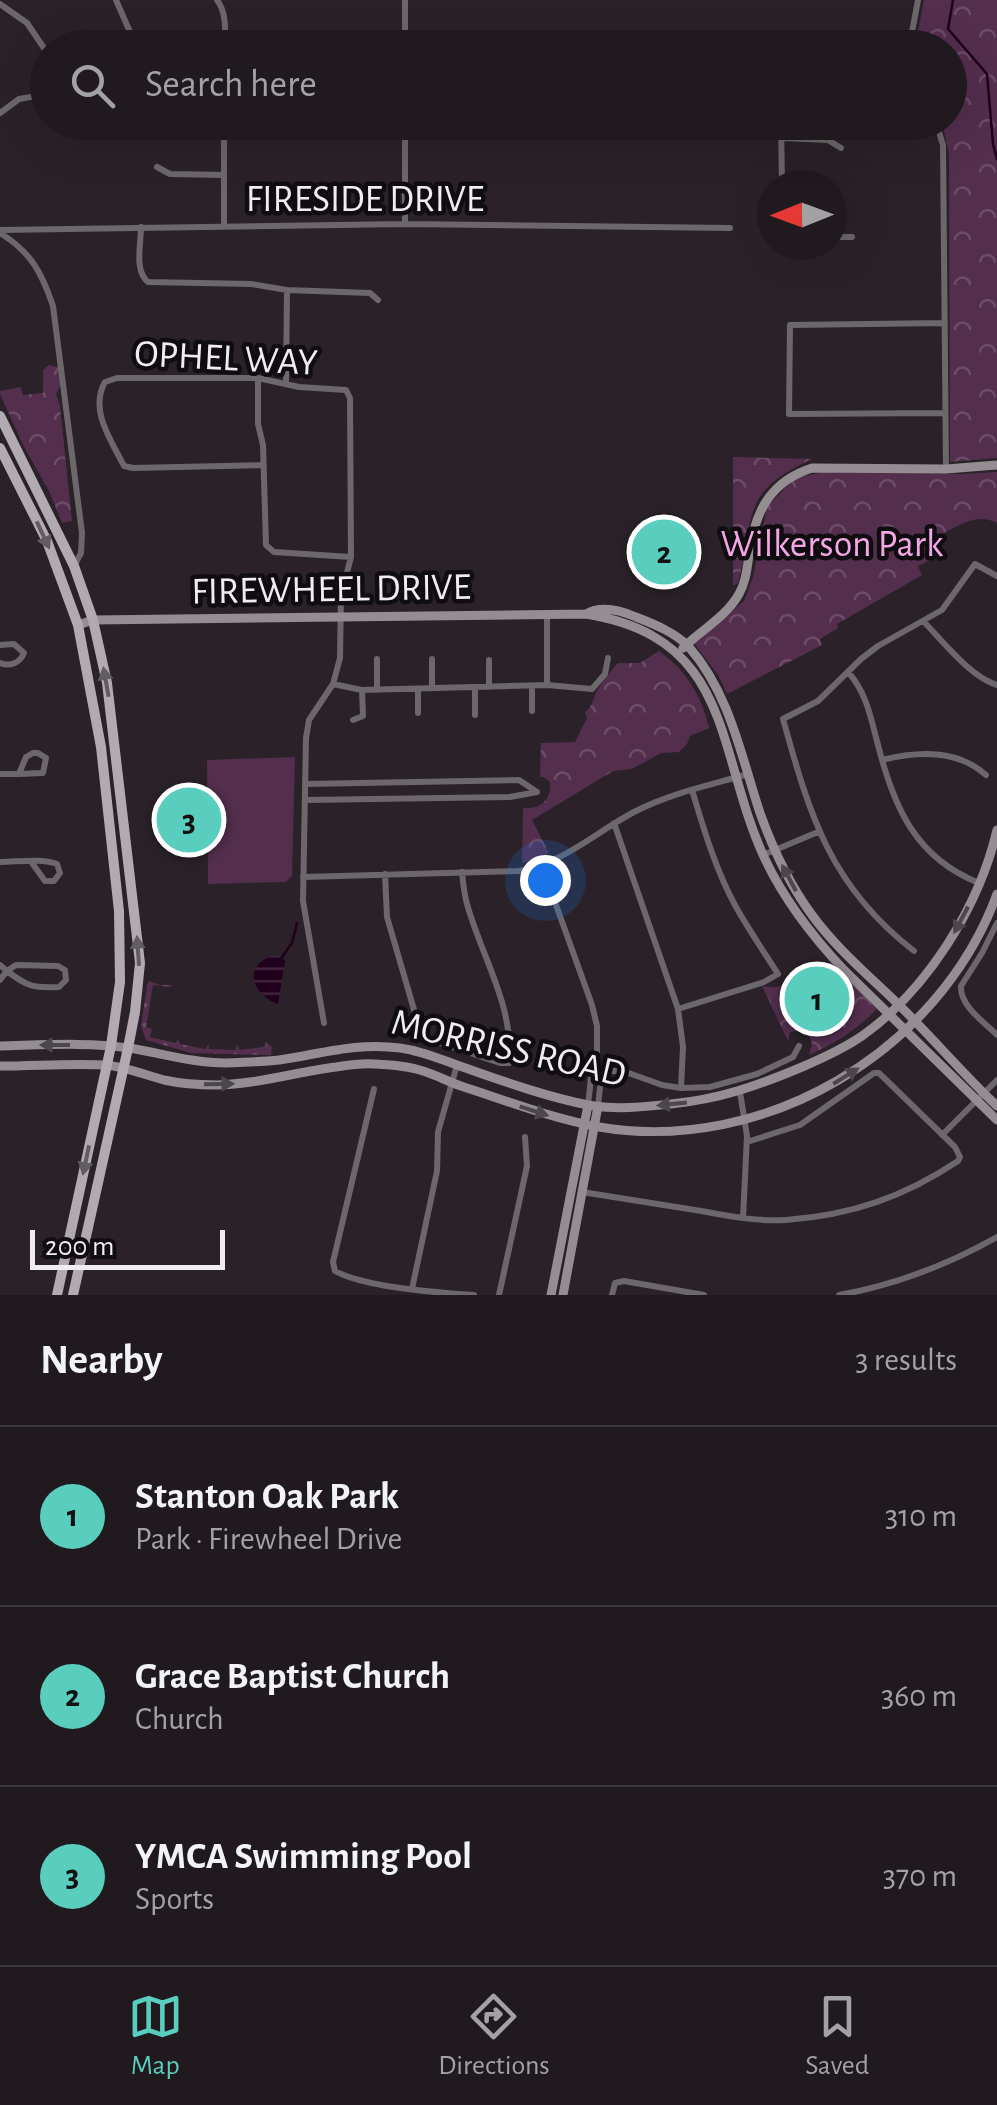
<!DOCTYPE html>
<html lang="en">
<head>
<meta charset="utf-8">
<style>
	:root { --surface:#201a1e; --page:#282327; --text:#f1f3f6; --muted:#a2a1a4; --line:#3d383c; --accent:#59cebe }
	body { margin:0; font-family:"Alegreya Sans",sans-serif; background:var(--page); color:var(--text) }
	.compass { position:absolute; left:757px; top:170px; width:90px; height:90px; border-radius:50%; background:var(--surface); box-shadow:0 10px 40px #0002; rotate:269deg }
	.scale { position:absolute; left:30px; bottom:25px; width:195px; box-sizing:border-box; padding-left:10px; border:5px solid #f1ecf0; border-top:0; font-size:28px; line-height:35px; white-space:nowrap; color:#f1ecf0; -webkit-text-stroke:8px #100d10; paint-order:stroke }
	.you { position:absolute; left:545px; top:880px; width:35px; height:35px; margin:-25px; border:8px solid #fff; border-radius:50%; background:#1a73e8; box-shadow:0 0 0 15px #1a73e833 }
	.badge { display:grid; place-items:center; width:65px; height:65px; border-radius:50%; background:var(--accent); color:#111; font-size:32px; font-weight:700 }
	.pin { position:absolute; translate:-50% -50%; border:5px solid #fff; box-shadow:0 2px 10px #0006 }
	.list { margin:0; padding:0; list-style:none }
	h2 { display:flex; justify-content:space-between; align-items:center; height:130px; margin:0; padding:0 40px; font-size:42px }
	h2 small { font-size:32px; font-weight:400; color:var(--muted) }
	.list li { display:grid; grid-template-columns:65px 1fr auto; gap:30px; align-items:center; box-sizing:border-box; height:180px; padding:0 40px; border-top:2px solid var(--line) }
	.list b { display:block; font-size:38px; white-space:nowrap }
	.list p { margin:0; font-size:32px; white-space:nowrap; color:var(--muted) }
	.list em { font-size:32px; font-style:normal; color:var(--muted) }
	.icon { flex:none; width:55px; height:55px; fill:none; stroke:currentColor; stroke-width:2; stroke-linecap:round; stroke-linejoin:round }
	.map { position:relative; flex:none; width:997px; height:1295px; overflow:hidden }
	.search { position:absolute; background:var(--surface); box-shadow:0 10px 40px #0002; left:30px; right:30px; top:30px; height:110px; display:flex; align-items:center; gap:25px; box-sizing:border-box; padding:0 35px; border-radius:55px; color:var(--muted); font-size:38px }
	.sheet { height:670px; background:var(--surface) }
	nav { display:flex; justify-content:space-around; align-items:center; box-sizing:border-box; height:140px; border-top:2px solid var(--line); background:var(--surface); font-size:28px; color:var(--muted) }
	nav a { display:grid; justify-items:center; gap:5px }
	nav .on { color:var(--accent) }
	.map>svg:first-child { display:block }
</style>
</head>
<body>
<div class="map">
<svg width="997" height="1295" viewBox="0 0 997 1295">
	<defs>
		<pattern id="grass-dots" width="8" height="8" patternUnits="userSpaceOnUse" patternTransform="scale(2.5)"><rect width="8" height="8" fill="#532e4d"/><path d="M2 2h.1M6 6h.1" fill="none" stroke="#6c4c67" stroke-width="1.8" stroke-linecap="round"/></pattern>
		<pattern id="forest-crowns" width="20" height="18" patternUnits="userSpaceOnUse" patternTransform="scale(2.5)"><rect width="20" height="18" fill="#532e4d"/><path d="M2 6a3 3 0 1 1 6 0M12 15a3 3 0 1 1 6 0" fill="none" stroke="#6c4c67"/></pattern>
		<pattern id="water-rules" width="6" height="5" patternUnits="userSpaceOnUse" patternTransform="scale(2.5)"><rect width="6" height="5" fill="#20001c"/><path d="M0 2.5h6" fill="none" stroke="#41253d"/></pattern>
	</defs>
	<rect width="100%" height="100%" fill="#2a2228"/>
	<!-- grass -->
	<path fill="url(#grass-dots)" d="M149,981l11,4h12l-2,2 -17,-2 -7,42 6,2 -2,8 26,6 2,-4 2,5 25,5 4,-5v5l26,1 3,-6 1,6 24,-3 3,-1 -1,-4 7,5 -1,8 -80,-2 -45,-13 -5,-14 6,-41z"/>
	<!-- forest -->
	<path fill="url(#forest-crowns)" d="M924,0h73v458l-47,4 -1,-308 -7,-31 8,-1v-74l-35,-1z
		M49,365l9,2 4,16 -6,11 4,12 12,115 -10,2 -13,-32 -26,-46 -23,-51v-3l21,-4 2,8 20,-2v-23z
		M733,457l79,2c-74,34 -56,57 -74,124l-5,3z
		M830,471l130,3 37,-2v51c-19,-10 -35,1 -53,10l1,6 -16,8 5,11 -16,8 4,9 -85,49 1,4 -18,11 2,6 -95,49 -9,-19 -25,-33 51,-41 9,-24 14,-70 19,-20 12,-10z
		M659,651c27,19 43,45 50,77l-19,8 -3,8 -8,8 -18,1 -29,16 -19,2 -81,49 17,33 -11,6 -16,4 1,-55c17,2 29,-8 27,-26l-6,-5h-4l1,-34 34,-1 12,-24 -2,-6c9,-7 7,-12 12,-21 3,-6 16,-23 21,-28h22z
		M830,962l47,47c-21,21 -41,34 -68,46l3,-11 -5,-14 -17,2 -2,9 -26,-55c16,4 26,-4 42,-2z"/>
	<!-- pitch -->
	<path fill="#532e4d" d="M295,757l-3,119 -6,6 -78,2 -1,-124z"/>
	<!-- water -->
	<path fill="url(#water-rules)" d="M275,955l7,2 3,4 -7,43c-26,-9 -37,-39 -3,-49z"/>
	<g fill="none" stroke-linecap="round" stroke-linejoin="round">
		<!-- stream -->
		<path stroke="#20001c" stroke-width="2.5" d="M953,0l-5,29 39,45 6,70 4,15
			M282,957l10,-14 5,-20"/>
		<!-- street -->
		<path stroke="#6b676a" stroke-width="6" d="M116,0l21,48
			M217,0c10,13 8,31 8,48
			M0,4l27,19 21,31
			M405,48v-48
			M909,48l9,-48
			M0,113l19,-14 29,-5
			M694,122v9
			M781,122l1,63
			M936,122l7,23 3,324
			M597,133l1,-11
			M782,138l46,2 13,8
			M157,167l13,7 54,1
			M405,224v-102
			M224,226v-104
			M141,227c0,17 -7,44 7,55l103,2 36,6 83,3 8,7
			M0,230l405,-6 325,4
			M0,233c31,19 42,40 53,73l29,227 -1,20 -7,13
			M832,237h20
			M258,378v46l5,21 3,100 8,7 77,5
			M286,383l1,-93
			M945,413l-156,1 1,-89 155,-2
			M264,465l-131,3 -9,-2c-13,-26 -35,-56 -19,-84l12,-4h141l41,9 47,3 4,8 1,159 -10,39 -1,62 -7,26 -24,36 -3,18 -3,163 21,122
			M923,621c20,20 47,56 74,64
			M0,645l14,-1 10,9c-4,10 -14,14 -24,10
			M377,659v31
			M489,660v27
			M849,673c18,21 22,46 29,72 16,63 38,113 101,138
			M333,684l29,6 185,-5 45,4 13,-15 3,-16
			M547,685v-70
			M532,686v25
			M475,687v28
			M432,688v-29
			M418,689v24
			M353,720l10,-4 -1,-26
			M33,753h5l8,5 -3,15 -24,1 7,-17z
			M882,760c35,-9 75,-11 104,15
			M0,774h19
			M305,800l205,-3 27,-5 -18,-12 -214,4
			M614,823l64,186 5,38 -2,41
			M763,855l55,-23
			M0,862c18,0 40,-4 57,2l3,9 -6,8h-9l-13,-18
			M542,866l50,139 5,21v48l4,5 -3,27
			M385,874l2,43 35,120 78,26h9c5,-58 -27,-105 -42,-159 -3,-10 -4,-22 -5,-32
			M303,877l216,-6c45,-8 78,-40 117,-60 35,-18 75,-26 112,-37
			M997,923l-15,30 -21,33c-1,20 22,35 36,49
			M914,951c-84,-65 -104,-135 -131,-232l35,-18 43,-42 17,-13 64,-36 33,-46 22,12
			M0,965l7,6 -7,9
			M16,965l42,1 7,4 1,10 -7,7c-26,1 -31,0 -52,-16z
			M678,1009l86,-27 14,-8c-14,-22 -29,-44 -42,-67 -20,-36 -32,-77 -44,-117
			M597,1071h26l39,14 19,3 29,-1 47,-13 36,-17 6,-11
			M374,1089l-41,173 2,9c28,16 105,22 139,24
			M740,1092l7,44 -4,82
			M588,1105l3,-27 6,-4
			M942,1135l55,-55
			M582,1192c37,6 75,12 113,18 30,5 61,12 91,10 66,-5 118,-23 172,-59l2,-4 -5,-10 -76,-74h-5l-74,52 -53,17
			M412,1289l25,-118 1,-39 19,-67
			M499,1295l28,-129 -2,-29
			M612,1295l3,-12 9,-2 80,14
			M839,1295c57,-10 108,-30 158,-58"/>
		<!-- secondary -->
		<path stroke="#948d92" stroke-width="9" d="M586,614c15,-9 34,-4 50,3 18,7 40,16 53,30 41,47 52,109 71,166 13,36 29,71 52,102 24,33 55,59 84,87 35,34 66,71 101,104
			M78,625l15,-5 493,-6c148,24 129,136 178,243 20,43 48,79 80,113l153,150
			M683,648c18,-18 43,-31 56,-54 8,-14 8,-29 11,-45 6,-40 22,-68 62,-81l134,1 51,-4
			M0,1046c43,-1 87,-4 129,2 33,5 63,15 97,15 18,-1 36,-1 53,-3 42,-6 77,-18 121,-12 21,3 38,10 57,17 43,15 86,31 131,40 28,5 55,2 83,-1 49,-5 86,-18 131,-37 21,-9 41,-18 60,-31 65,-46 117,-129 135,-206
			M0,1066c35,0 71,-3 106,-1 20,2 39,10 58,15 18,4 35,5 53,5 41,-1 79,-13 119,-18 13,-2 26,-4 38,-3 17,1 36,2 52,8 12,4 23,10 35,14 46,15 90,32 138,41 165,28 340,-75 398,-233
			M551,1295l37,-190
			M563,1295l35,-189"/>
		<!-- primary -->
		<path stroke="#b2aab1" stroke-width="10" d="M0,416l74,150 19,54 14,63 33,280 -5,49 -7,36 -55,247
			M0,448l47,93 31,84 23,122 18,164 1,71 -9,64 -54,249"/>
	</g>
	<!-- one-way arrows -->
	<defs><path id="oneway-solid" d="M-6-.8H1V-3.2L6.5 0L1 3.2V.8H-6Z" transform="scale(2.5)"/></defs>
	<g fill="#615c60">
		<use href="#oneway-solid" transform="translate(43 535) rotate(65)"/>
		<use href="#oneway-solid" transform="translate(106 682) rotate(-100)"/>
		<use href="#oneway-solid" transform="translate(138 951) rotate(-94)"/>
		<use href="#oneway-solid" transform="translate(86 1160) rotate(102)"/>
	</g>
	<g fill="#4b474a">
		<use href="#oneway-solid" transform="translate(789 878) rotate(-118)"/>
		<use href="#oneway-solid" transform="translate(961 920) rotate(118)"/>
		<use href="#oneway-solid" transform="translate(55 1045) rotate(180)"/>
		<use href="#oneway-solid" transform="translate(846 1076) rotate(-32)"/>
		<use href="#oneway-solid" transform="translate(219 1084) rotate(-1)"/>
		<use href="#oneway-solid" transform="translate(672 1104) rotate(174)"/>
		<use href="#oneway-solid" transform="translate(534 1111) rotate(18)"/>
	</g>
	<g text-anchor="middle" stroke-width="9" stroke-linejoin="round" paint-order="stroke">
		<!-- street labels -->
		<g font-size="38" fill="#f1ecf0" stroke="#100d10">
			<text x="365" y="211">FIRESIDE DRIVE</text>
			<text transform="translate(226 357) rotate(3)" y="13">OPHEL WAY</text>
			<text transform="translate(331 588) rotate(-1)" y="13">FIREWHEEL DRIVE</text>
			<text transform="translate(509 1047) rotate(13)" y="13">MORRISS ROAD</text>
		</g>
		<!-- park labels -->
		<g font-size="38" fill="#f4a5e6" stroke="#100d10">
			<text x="832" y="556">Wilkerson Park</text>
		</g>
	</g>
</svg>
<svg class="compass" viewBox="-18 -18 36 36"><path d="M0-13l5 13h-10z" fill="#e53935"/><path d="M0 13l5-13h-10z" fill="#a2a1a4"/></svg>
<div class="scale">200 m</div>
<div class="you"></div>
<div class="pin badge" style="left:817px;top:999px">1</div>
<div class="pin badge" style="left:664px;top:552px">2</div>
<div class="pin badge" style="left:189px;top:820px">3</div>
<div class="search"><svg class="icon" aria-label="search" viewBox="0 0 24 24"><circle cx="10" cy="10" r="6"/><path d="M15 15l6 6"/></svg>Search here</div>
</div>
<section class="sheet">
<h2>Nearby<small>3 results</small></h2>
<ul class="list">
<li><span class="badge">1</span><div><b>Stanton Oak Park</b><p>Park · Firewheel Drive</p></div><em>310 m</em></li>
<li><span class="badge">2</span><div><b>Grace Baptist Church</b><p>Church</p></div><em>360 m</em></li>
<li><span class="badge">3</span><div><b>YMCA Swimming Pool</b><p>Sports</p></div><em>370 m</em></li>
</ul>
</section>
<nav>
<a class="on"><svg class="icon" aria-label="map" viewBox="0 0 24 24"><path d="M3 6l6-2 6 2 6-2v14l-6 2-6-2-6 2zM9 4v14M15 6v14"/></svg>Map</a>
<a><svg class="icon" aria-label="directions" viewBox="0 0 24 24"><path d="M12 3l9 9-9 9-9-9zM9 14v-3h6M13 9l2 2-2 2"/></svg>Directions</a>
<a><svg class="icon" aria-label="saved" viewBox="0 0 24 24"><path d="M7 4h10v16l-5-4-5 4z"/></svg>Saved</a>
</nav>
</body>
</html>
